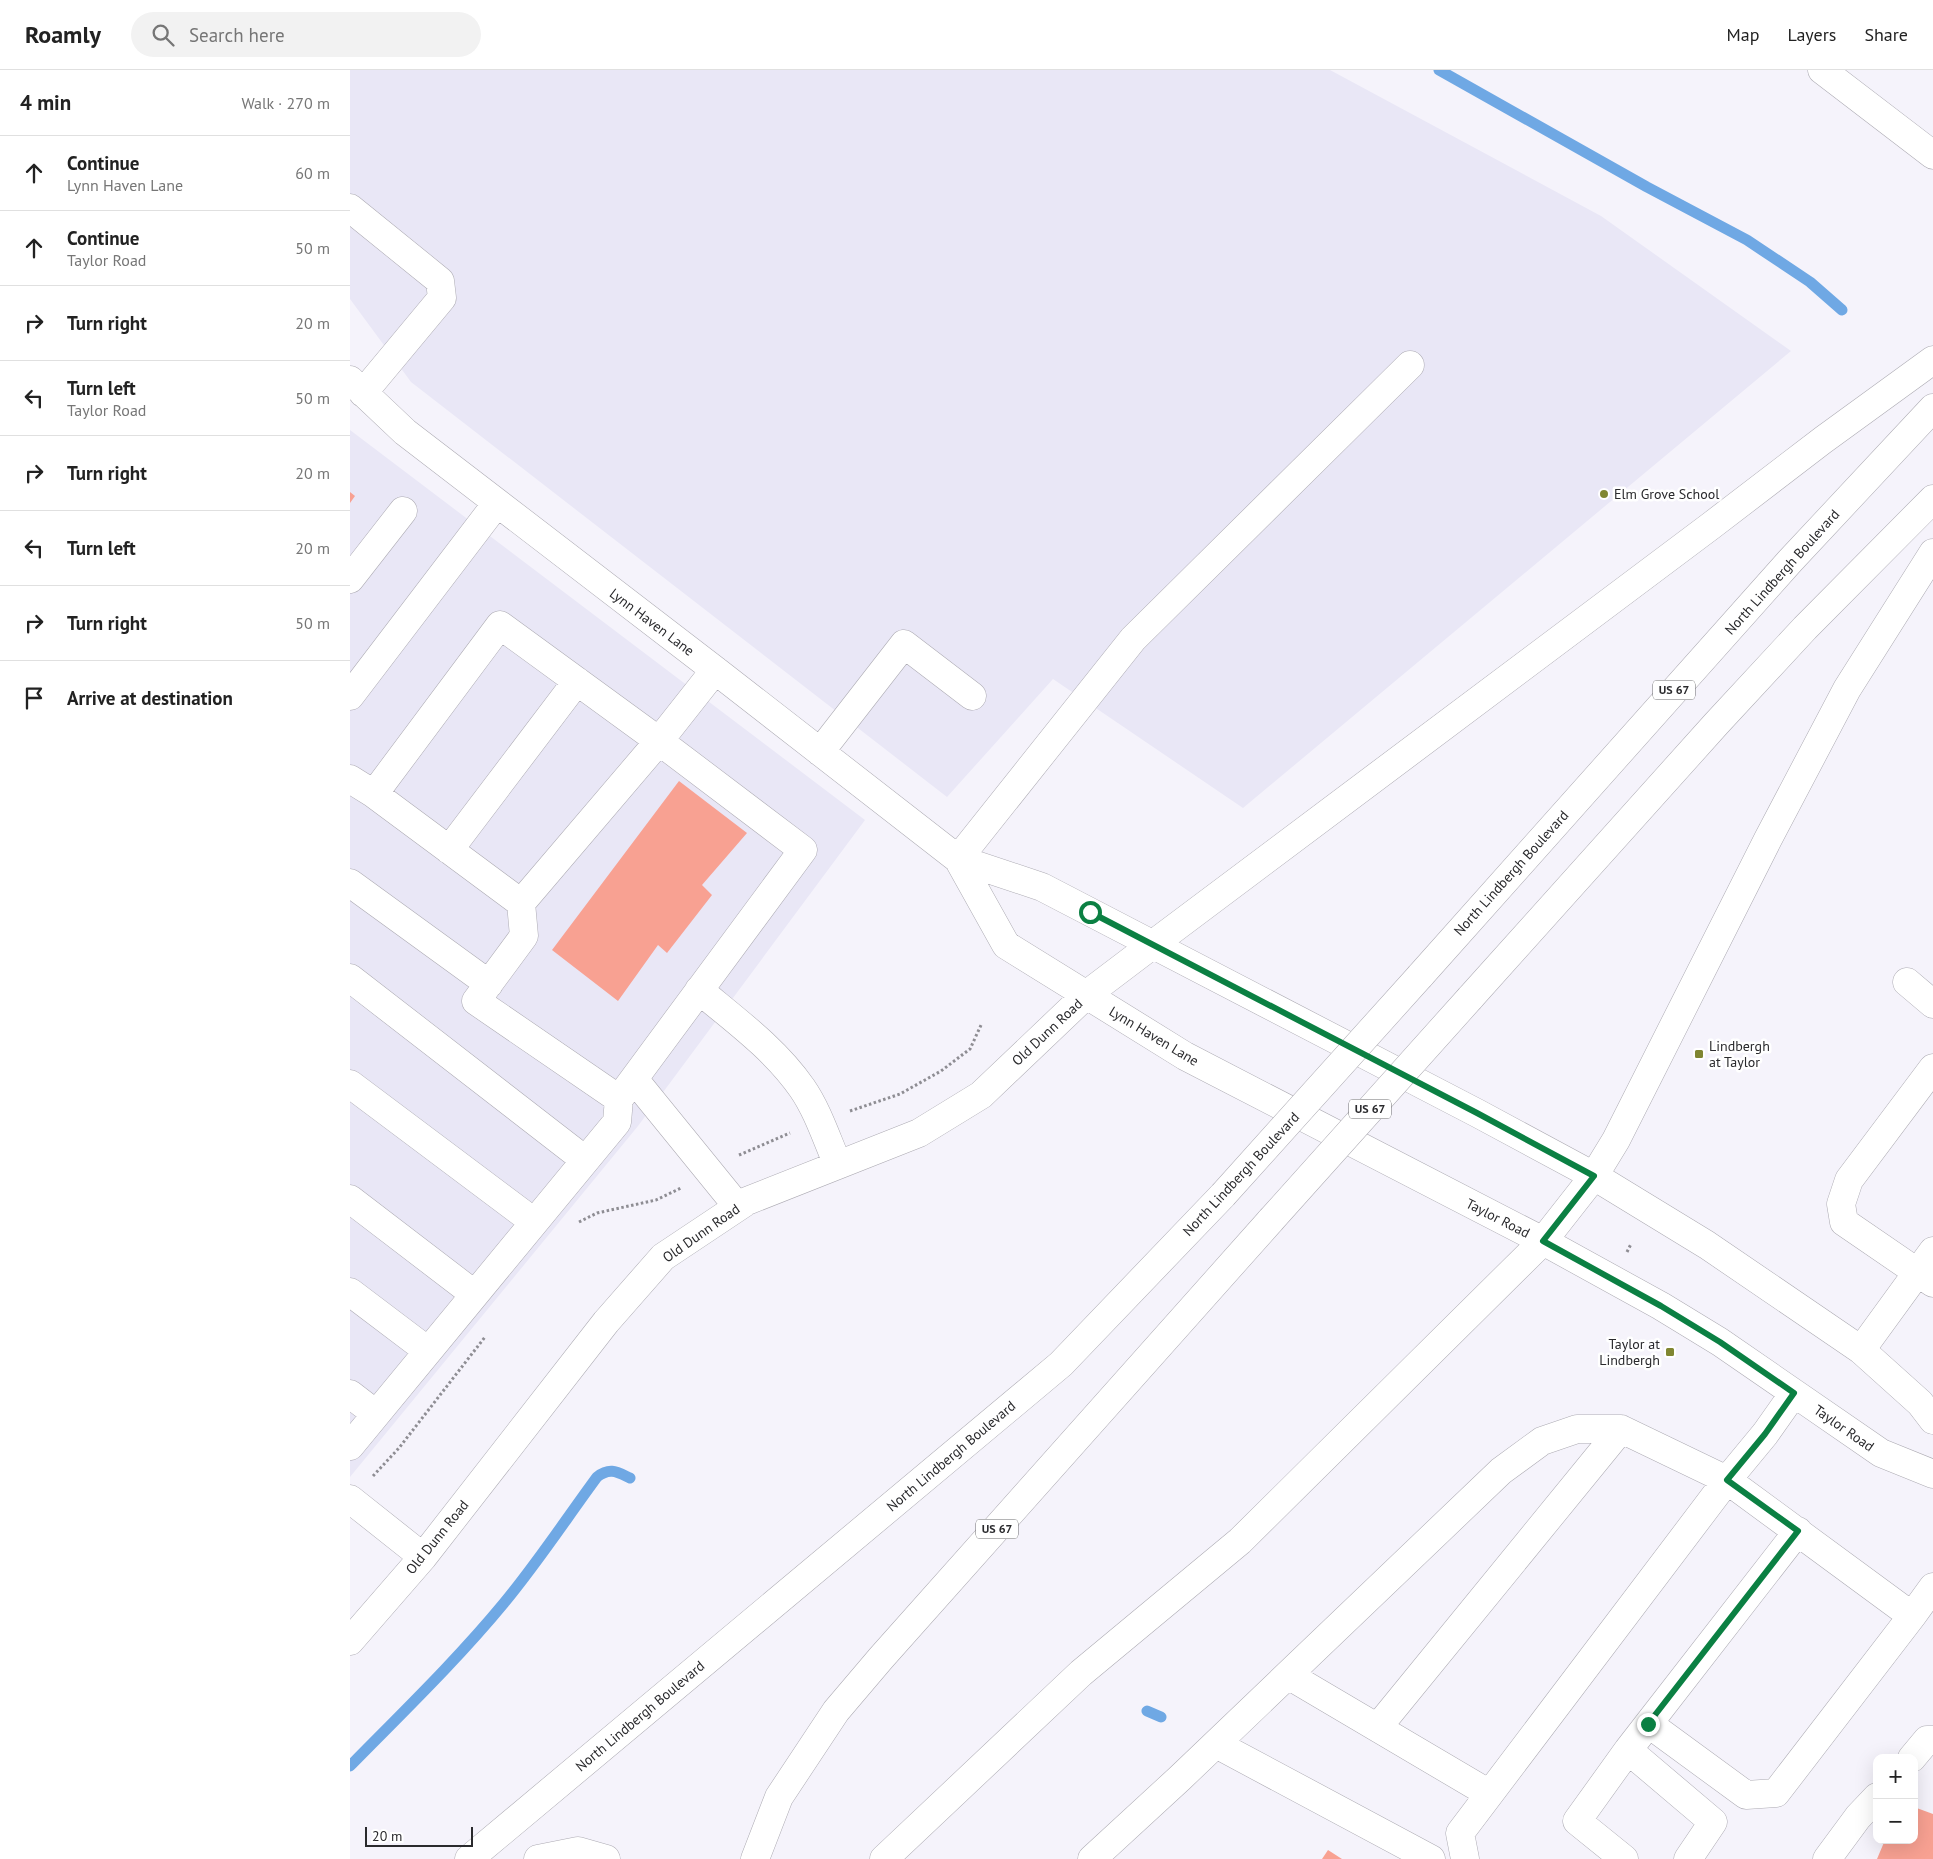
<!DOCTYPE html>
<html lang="en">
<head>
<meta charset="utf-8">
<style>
	:root { --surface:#fff; --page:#f2f2f2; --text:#222; --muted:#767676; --line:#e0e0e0 }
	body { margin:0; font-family:"PT Sans",sans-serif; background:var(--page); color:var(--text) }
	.controls { position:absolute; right:15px; bottom:15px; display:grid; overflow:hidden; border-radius:10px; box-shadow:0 5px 20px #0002 }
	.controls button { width:45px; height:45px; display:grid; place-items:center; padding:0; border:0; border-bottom:1px solid var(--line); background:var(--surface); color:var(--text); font:25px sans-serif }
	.scale { position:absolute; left:15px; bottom:12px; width:108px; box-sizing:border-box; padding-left:5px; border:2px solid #2a2a2d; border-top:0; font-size:14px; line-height:18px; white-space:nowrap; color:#2a2a2d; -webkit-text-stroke:4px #fff; paint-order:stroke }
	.stop { position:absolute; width:15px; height:15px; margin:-11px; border:4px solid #0b8043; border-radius:50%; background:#fff }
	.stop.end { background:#0b8043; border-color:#fff; box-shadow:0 1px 5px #0008 }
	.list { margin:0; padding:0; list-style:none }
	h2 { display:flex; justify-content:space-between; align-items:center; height:65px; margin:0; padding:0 20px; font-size:21px }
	h2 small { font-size:16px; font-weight:400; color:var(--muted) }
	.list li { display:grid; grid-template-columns:32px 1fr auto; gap:15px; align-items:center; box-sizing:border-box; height:75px; padding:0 20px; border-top:1px solid var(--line) }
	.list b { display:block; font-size:19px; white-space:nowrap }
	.list p { margin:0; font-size:16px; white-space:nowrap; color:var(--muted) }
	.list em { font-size:16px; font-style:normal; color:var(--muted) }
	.icon { flex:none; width:28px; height:28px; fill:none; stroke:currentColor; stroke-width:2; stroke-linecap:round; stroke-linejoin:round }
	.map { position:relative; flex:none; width:1583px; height:1789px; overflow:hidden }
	header { display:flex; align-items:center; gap:30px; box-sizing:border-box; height:70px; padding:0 25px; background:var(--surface); border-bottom:1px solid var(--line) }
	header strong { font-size:24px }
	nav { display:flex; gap:28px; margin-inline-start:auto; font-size:18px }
	.search { width:350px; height:45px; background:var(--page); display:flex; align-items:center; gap:12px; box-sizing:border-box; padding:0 18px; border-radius:28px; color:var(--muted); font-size:19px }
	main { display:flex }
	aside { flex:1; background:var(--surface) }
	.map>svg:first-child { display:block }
</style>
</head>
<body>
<header>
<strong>Roamly</strong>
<div class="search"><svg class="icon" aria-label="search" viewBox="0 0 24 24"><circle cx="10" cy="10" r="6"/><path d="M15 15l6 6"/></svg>Search here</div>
<nav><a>Map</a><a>Layers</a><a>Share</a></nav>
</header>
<main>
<aside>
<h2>4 min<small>Walk · 270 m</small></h2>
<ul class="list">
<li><svg class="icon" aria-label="ahead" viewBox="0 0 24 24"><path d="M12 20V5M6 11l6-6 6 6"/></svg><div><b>Continue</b><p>Lynn Haven Lane</p></div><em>60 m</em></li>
<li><svg class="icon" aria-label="ahead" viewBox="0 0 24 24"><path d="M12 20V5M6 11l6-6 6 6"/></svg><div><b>Continue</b><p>Taylor Road</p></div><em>50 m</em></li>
<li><svg class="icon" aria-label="right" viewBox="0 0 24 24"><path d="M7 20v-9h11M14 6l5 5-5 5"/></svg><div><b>Turn right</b></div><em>20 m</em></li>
<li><svg class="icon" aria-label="left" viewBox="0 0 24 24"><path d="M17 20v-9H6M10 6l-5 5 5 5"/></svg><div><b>Turn left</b><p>Taylor Road</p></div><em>50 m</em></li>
<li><svg class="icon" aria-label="right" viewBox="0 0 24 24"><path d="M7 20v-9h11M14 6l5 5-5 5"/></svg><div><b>Turn right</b></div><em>20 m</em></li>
<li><svg class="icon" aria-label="left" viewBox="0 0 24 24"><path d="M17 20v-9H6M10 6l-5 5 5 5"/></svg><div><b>Turn left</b></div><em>20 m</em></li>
<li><svg class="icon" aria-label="right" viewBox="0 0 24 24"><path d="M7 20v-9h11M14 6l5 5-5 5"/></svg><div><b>Turn right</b></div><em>50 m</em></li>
<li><svg class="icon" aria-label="arrive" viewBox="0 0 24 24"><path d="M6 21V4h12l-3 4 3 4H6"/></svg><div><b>Arrive at destination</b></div></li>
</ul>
</aside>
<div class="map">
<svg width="1583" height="1789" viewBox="0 0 1583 1789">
	<rect width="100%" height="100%" fill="#f5f3fb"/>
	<!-- built -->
	<path fill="#e9e7f6" d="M0,0h980l271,146 190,135 -548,457 -190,-129 -106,118 -536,-415 -61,-83z
		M0,360l515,390 -227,306 -288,351z"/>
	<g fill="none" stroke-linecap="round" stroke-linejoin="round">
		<!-- stream -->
		<path stroke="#6fa8e4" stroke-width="11" d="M1089,0l208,117 100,53 63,42 32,28
			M797,1641l14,6
			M0,1696c52,-53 107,-106 154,-163 34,-41 62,-84 93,-126 13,-10 20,-5 33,1"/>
	</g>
	<!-- building -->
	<path fill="#f8a192" d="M0,422l5,4 -5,7z
		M329,711l68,52 -45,52 10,10 -45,58 -9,-8 -40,56 -66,-51z
		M1564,1737l19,7v45h-56l8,-19h29z
		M978,1780l14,9h-20z"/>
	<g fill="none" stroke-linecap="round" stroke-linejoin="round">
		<!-- minor casing -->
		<g stroke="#adabb3" stroke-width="29">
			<path id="minor" d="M1472,0l111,85
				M0,138l90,73 2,17 -79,95
				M0,310l55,52 310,238 243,189 84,28 435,226 117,63 113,69 154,105 59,53 13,17
				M0,509l53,-68
				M0,626l147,-193
				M470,682l84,-108 68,52
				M0,709l24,15 147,109
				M24,724l126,-169 159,116 144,109 -184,249 -143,-98 48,-65 -3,-33 138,-162 56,-71
				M99,780l128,-169
				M608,789l48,86 179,111 358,185 118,65 59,36 161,111 52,21
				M608,789l175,-220 277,-274
				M0,813l139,101
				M0,908l235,182
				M1557,912l26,22
				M349,920c36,30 76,59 103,98 16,23 25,52 36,77
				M1583,998l-84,112 -8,24 3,18 89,61
				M284,1009l104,128
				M0,1014l184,138
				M0,1129l124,95
				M0,1222l78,59
				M1511,1280l72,-99
				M0,1324l26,20
				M0,1376l267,-324 2,-23
				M0,1429l73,58
				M0,1571l73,-84 183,-235 57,-65 84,-56 172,-68 62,-38 105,-100 66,-50
				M938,1605l200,118
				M1299,1654l97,71 30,-2 136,-177
				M1028,1657l243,-298
				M866,1674l215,115
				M1278,1680l85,72 -25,37
				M1562,1688l15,-18h6
				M742,1789l88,-81 321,-307 41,-30 35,-12h44l106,51 185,136 21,-29
				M1115,1789l-5,-26 267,-353 38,-46 29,-41
				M1274,1789l-47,-38 51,-71 170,-219
				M1477,1789l31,-42 19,-20"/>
		</g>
		<!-- major casing -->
		<g stroke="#adabb3" stroke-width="29">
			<path id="major" d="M802,875l560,-420 111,-85 110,-80
				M1070,906l370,-415 143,-153
				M1120,928l246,-274 89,-96 128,-129
				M119,1789l592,-495 162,-169
				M188,1789l40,-8 28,8
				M405,1789l24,-62 57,-86 45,-53 390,-438
				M534,1789l197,-186 159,-132 303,-300 51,-65 22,-36 152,-301 79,-150 86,-136"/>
		</g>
		<!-- path -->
		<path stroke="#8e8d93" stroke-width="3" stroke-dasharray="2.5 2.5" stroke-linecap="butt" d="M500,1041l50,-17 41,-23 29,-22 12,-26
			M389,1085l51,-22
			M229,1152l18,-9 59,-13 25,-12
			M1277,1182l4,-8
			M23,1406l26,-28 86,-111"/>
		<!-- minor -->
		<use href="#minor" stroke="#fff" stroke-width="28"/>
		<!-- major -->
		<use href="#major" stroke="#fff" stroke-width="28"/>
		<!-- major-bridge casing -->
		<g stroke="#adabb3" stroke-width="29" stroke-linecap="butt">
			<path id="major-bridge" d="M873,1125l197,-219
				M921,1150l199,-222"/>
		</g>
		<!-- major-bridge -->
		<use href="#major-bridge" stroke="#fff" stroke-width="28"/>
	</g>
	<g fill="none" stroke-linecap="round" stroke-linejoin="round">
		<!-- route -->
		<path stroke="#0b8043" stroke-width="6" d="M740,842l387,201 117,63 -51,65 118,65 59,36 74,51 -29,41 -38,46 71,51 -150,193"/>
	</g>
	<!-- markers -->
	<g fill="#808631" stroke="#fff" stroke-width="2">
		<circle cx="1254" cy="424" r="5"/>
		<rect x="1344" y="979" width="10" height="10" rx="2.5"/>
		<rect x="1315" y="1277" width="10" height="10" rx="2.5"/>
	</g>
	<g text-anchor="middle" stroke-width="5" stroke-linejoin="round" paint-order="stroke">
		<!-- shield labels -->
		<g fill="#fff" stroke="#6a6a6c" stroke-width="1">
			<rect x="1303" y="610.5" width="42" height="19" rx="4"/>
			<rect x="999" y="1029.5" width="42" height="19" rx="4"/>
			<rect x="626" y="1449.5" width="42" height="19" rx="4"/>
		</g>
		<g font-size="12" font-weight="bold" fill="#2a2a2d">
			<text x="1324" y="624">US 67</text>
			<text x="1020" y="1043">US 67</text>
			<text x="647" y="1463">US 67</text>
		</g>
		<!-- poi labels -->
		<g font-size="14" fill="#2a2a2d" stroke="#fff" text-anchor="start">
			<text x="1264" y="429">Elm Grove School</text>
			<text x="1359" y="981">Lindbergh<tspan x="1359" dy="16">at Taylor</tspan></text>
			<text x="1310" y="1279" text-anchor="end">Taylor at<tspan x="1310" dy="16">Lindbergh</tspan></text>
		</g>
		<!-- street labels -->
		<g font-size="14" fill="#2a2a2d" stroke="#fff">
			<text transform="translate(1432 502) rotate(-48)" y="5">North Lindbergh Boulevard</text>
			<text transform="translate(302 552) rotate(37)" y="5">Lynn Haven Lane</text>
			<text transform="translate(1161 803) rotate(-48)" y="5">North Lindbergh Boulevard</text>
			<text transform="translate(697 962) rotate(-43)" y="5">Old Dunn Road</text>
			<text transform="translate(804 966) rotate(31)" y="5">Lynn Haven Lane</text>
			<text transform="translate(891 1104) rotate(-47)" y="5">North Lindbergh Boulevard</text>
			<text transform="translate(1148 1148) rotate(27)" y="5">Taylor Road</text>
			<text transform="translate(351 1163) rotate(-35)" y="5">Old Dunn Road</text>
			<text transform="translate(1494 1358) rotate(35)" y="5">Taylor Road</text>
			<text transform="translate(601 1386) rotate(-40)" y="5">North Lindbergh Boulevard</text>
			<text transform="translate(87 1467) rotate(-51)" y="5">Old Dunn Road</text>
			<text transform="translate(290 1646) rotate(-40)" y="5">North Lindbergh Boulevard</text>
		</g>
	</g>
</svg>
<div class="controls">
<button>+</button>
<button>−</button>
</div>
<div class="scale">20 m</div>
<div class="stop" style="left:740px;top:842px"></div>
<div class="stop end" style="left:1298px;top:1654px"></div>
</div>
</main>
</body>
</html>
